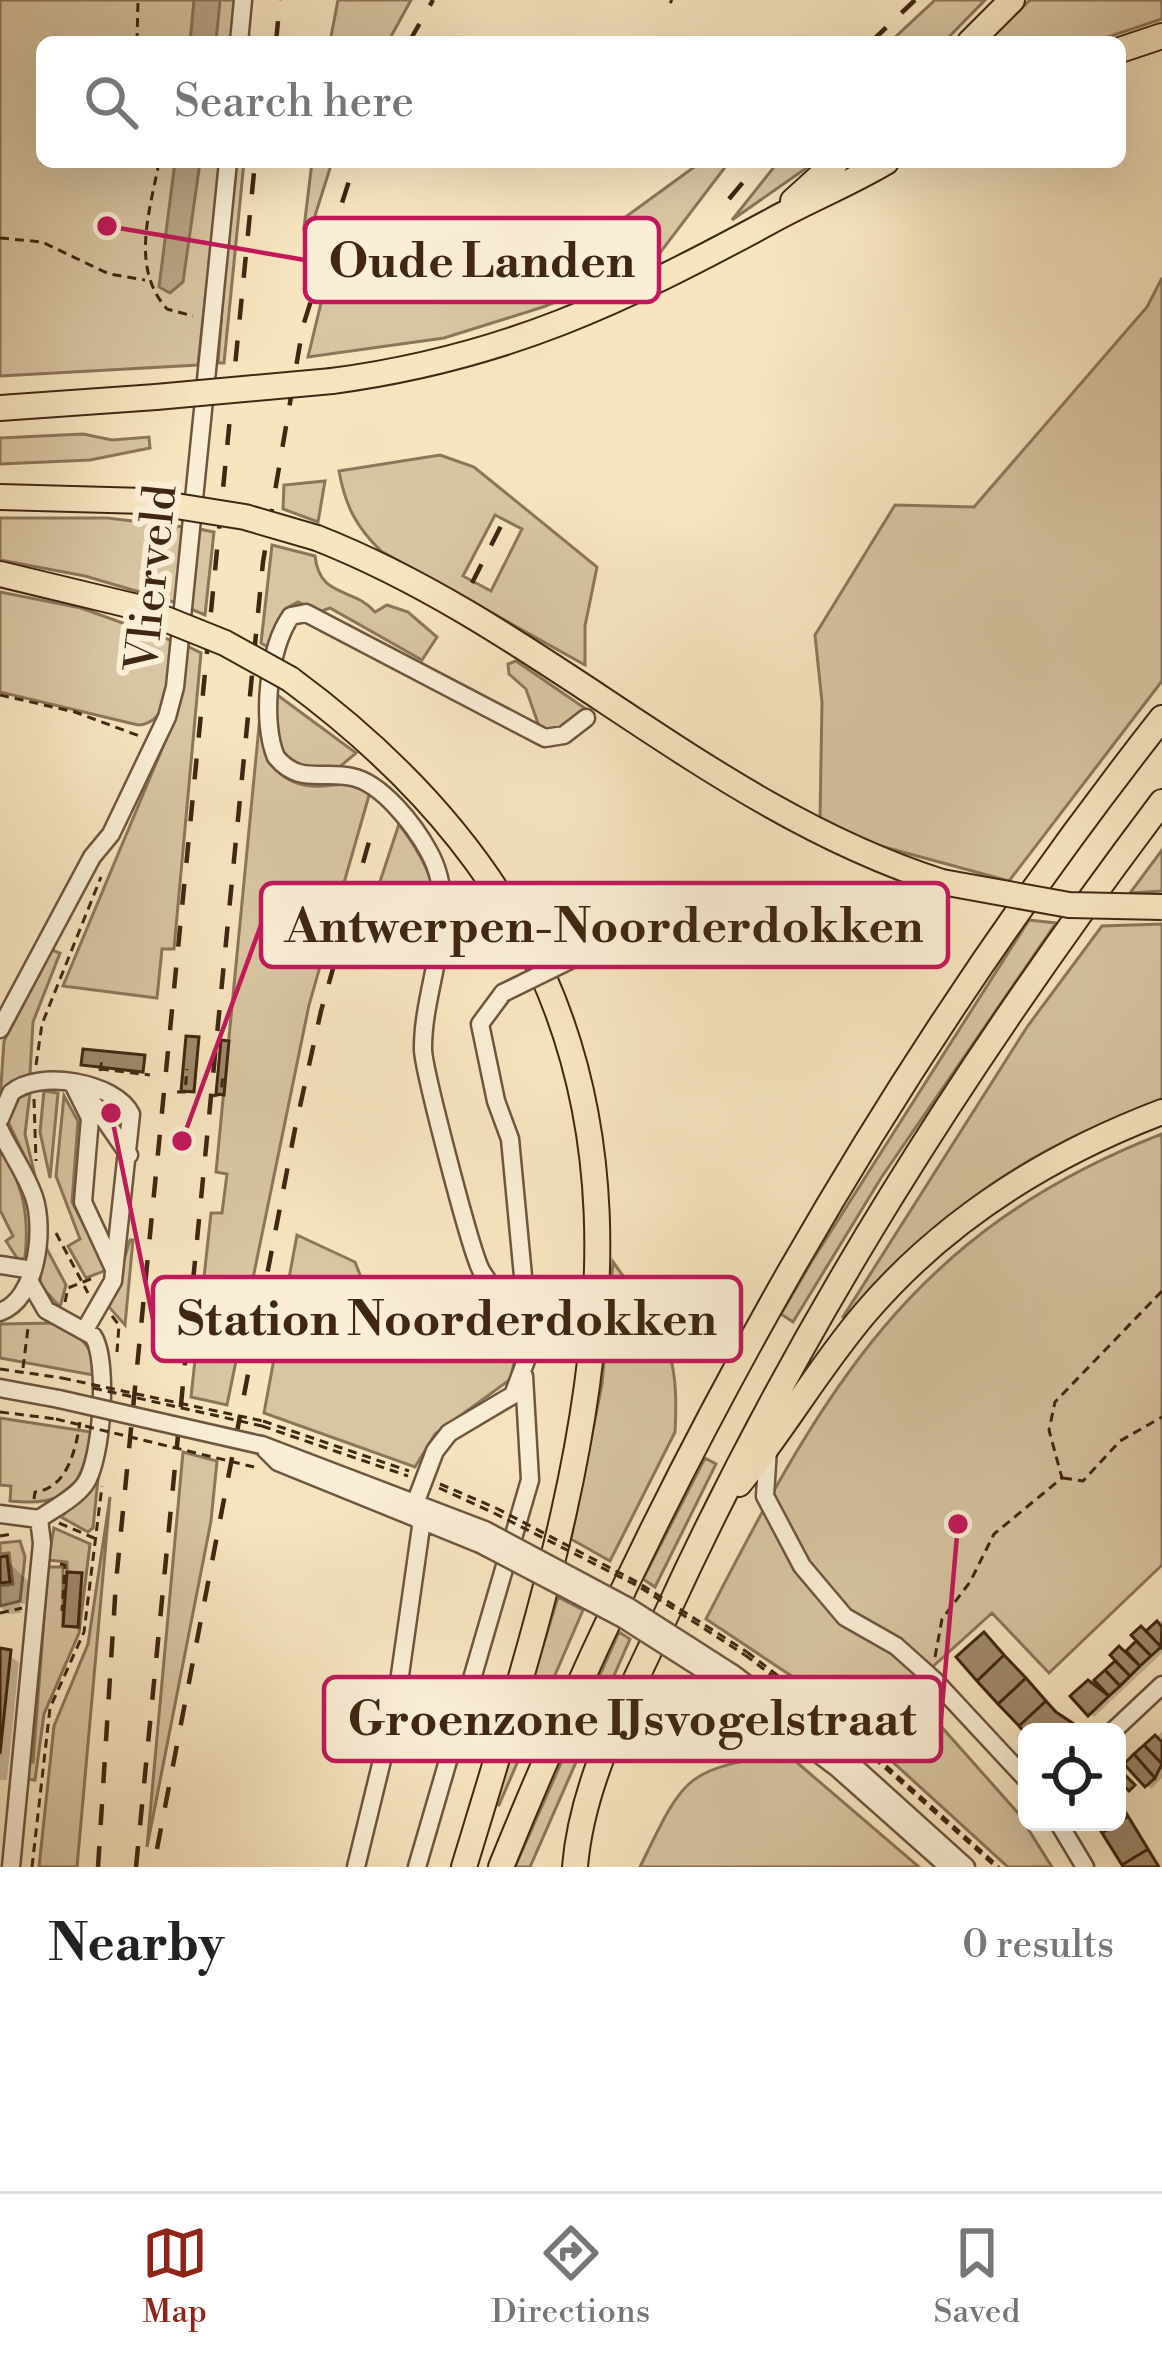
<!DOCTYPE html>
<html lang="en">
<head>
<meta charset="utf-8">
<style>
	:root { --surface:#fff; --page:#f6f6f6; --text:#222; --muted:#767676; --line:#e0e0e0; --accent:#8f2418 }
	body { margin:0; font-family:"Libre Bodoni",serif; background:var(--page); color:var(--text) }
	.controls { position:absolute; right:36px; bottom:36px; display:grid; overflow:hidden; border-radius:18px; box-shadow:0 12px 48px #0002 }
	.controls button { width:108px; height:108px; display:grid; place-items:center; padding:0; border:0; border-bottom:3px solid var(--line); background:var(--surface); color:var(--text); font:60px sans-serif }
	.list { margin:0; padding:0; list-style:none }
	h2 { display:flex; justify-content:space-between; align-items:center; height:156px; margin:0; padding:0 48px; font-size:51px }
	h2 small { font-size:39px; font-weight:400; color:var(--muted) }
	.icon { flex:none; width:66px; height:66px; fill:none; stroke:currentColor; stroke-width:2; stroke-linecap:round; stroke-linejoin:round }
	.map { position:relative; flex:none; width:1162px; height:1867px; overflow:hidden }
	.search { position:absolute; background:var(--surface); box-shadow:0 12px 48px #0002; left:36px; right:36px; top:36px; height:132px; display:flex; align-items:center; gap:30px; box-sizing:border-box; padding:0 42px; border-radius:18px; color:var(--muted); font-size:45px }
	.sheet { height:324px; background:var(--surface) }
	nav { display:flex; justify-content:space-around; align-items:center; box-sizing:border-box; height:168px; border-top:3px solid var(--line); background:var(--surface); font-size:33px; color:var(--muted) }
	nav a { display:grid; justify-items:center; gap:6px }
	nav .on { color:var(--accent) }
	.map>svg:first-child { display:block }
</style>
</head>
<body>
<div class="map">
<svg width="1162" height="1867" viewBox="0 0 1162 1867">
	<rect width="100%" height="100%" fill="#f7e5c0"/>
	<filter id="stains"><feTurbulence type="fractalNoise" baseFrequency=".00167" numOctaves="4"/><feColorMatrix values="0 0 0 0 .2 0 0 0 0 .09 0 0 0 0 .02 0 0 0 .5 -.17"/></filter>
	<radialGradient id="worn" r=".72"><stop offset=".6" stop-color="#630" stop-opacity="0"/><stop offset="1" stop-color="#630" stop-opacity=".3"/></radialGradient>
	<!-- green -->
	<path fill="#d8c5a2" stroke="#8c765a" stroke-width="3" fill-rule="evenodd" d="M0,0h238l-5,42h-191v120h178l-22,203 -198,11z
		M338,0h73l-23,42h-58z
		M935,0h50l-41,42h-54z
		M1030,0h132v19l-69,23h-106z
		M233,162h11l-20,201h-6z
		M312,162h20l-19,60 -9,6z
		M701,162h28l-76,100 -110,45 -99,31 -136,19 21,-87 63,27 56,-6 124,-35z
		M778,162h37l-83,58z
		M1162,278v403l-153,200 -132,-36 -57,-26 2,-117 -7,-67 80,-130 79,2 173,-200z
		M83,434l29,6 37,-3 1,11 -60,12 -90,4v-26z
		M440,455l34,12 123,100 -12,59v39l-204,-114c-25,-24 -36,-46 -42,-80zM495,515l27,14 -31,62 -28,-15z
		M325,481l-7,41 -35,-13 1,-24z
		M0,518h107l78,9 -8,76 -92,-27 -85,-16z
		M199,529l15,3 -9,83 -14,-6z
		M272,545l43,11c5,43 37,30 60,56l12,-7 21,7 29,25 -15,23 -92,-52 -11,4 -21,-10 -13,7 -14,40 -10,-6z
		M0,592l81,16 92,33c-2,28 0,82 -35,84l-138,-33z
		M187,646l14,7 -27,296h-12l-5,49 -94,-12 109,-261z
		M516,661l70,48 -27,19 -19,1 -14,-40 -17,-15 -1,-10z
		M263,685c0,37 -7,90 41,100 29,6 32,-9 66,7l-61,213 -82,400 -36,-8 20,-184h11l5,-39 -11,-2z
		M276,694l80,59 -20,17h-37l-23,-25z
		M399,824c29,39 46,73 31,121l-65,-18z
		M1162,850v41l-32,2z
		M1029,920l27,3 -175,255 -88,144 -12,-8 31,-53z
		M1162,924v176c-72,26 -144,60 -203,109 -40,33 -75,74 -112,111l-4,-3 184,-290 75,-101z
		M52,950l8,3 -27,69 -3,52 -20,12 -10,14 4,-59z
		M44,1091l14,2 -8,85 -10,-46z
		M30,1093l-5,41 11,46 -28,-58 11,-24z
		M64,1096l14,25 -6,81 35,68 -21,8 -18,-32 12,-7 -24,-63z
		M1162,1134v431l-113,108 -57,-60 -84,76 110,124 34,54h-44l-191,-174 -111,-74c117,-228 204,-387 456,-485z
		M0,1144c22,42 30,67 25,114l-6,3 -13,-20 7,-5 -13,-26z
		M297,1235l58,27 11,28 38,19 105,14 10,11 -8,45 -76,55 -20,33 -151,-54z
		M42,1240l24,45 -6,22 -20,-22z
		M130,1240h3l-8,85 -16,-18z
		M613,1262c49,68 67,82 62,170l-65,129 -39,-22 31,-155z
		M56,1323c24,13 39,22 37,52l-93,-17v-34z
		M0,1418l91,14c-9,55 -22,75 -81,69l1,-15 -11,-1z
		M183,1452l34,9 -6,60 -64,326z
		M705,1458l11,6 -61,123 -12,-8z
		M99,1469l-6,59 -5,4 -27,-15 28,-27z
		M110,1497l-33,370h-38l15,-141 34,-82z
		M54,1528l36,16 -11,89 -35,81 -9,66 -9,-1 2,-17h5l15,-195h15v58l14,2 5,-54 -15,-1v-10l-19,-2z
		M20,1541l5,16 -5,44 -20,5v-20l13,-2 -4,-31 -9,1v-11z
		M558,1597l25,13 -84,195 -4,-2z
		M619,1632l11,7 -100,228h-15z
		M787,1754l132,113h-279c45,-93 45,-98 147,-113z"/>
	<!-- water -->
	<path fill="#b9a485" stroke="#897257" stroke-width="3" d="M194,0h26l-4,42h-26z
		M175,162h25l-17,120 -13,11 -11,-6z"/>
	<!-- shadow -->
	<path fill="#0003" d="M0,1560h6l22,21 2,22 -10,1 1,9 -12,1 -9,-7z
		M80,1576l1,53 -11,-1 -4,-3z
		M1162,1620v33l-68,64 -19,-21z
		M0,1651l19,11 -12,118h-7z
		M1162,1732v46l-11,11 -23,-25z"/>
	<!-- building -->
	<path fill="#9f8a6c" stroke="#402712" stroke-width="3" d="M186,1036l13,1 -5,55 -13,-1z
		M221,1040l8,1 -5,54 -8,-1z
		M83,1049l62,6 -2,17 -62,-7z
		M7,1556l3,26 -10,1v-26z
		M67,1572l15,1 -4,54 -15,-1z
		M1157,1621l5,6 -1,20 -15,-16z
		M1141,1626l20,21 -10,9 -20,-21z
		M984,1632l20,23 -27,26 -21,-24z
		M1136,1641l15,15 -11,10 -14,-15z
		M1119,1646l21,20 -10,10 -20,-21z
		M0,1648l11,2 -11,104z
		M1004,1655l22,23 -28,26 -21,-23z
		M1115,1661l15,15 -10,10 -15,-16z
		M1105,1670l15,16 -11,10 -15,-16z
		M1026,1678l20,23 -27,25 -21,-22z
		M1088,1680l21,16 -21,20 -18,-20z
		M1046,1701l10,11 21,14 -6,6 -44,3 -8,-9z
		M1155,1735l7,7v22l-18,-19z
		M1144,1745l18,19 -7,14 -21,-24z
		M1134,1754l21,24 -10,9 -21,-23z
		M1119,1769l16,16 -6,6 -12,-12z
		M1117,1800l11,16 -26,17 -7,-11h22z
		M1128,1816l20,33 -26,16 -20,-32z
		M1148,1849l11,18h-36l-1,-2z"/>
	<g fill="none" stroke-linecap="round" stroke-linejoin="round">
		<!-- minor casing -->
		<g stroke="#6e563e" stroke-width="21">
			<path id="minor" d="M239,42l4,-42
				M564,963l136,-63
				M0,1029l92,-172 19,-23 56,-117 8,-30 53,-525
				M74,1086l16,32 -7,84 31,67
				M86,1093l43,62
				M0,1119l11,-26c27,-24 104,-11 120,21l-18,167 -27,47
				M0,1130c10,22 26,43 34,67 11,33 3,102 -34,115
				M0,1265l33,5
				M31,1284l15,26 47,26c16,23 9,125 -8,148 -11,15 -32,25 -46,35
				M530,1350c-15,-34 -29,-48 -48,-78 -10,-15 -58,-201 -59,-222 -1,-65 40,-137 6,-198 -14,-26 -47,-69 -77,-75 -30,-7 -53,8 -76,-20 -15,-35 -8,-109 15,-141l15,-3 239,125 19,-3 22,-17
				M0,1388l59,11
				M261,1445l17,17 202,82
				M262,1445l223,85
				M768,1448l-3,48 37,70 43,51 51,29 38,34 93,100
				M0,1514l39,5
				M732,1673l112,84 122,110
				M725,1684l111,83 108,96 16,4
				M1112,1732l50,-47
				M1058,1822l27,45
				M11,1867l31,-324 -3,-24
				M356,1867l40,-164 25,-176 -5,-26 19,-50 14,-18 64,-38 17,-45 -20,-211 -14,-38 -16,-77 23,-31
				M417,1867l113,-387 -6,-104"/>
		</g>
		<!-- highway casing -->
		<g stroke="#402712" stroke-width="28">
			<path id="highway" d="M970,42l42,-42
				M1120,50l42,-14
				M793,201l43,-39
				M332,381c173,-23 289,-79 439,-160 38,-21 78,-37 115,-59
				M0,408l156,-11
				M0,497l145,4
				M317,538c224,88 395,271 625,344
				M0,574l133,32
				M290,679c449,331 312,735 174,1188
				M739,1484c45,-55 80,-117 127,-172 79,-92 183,-157 296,-200
				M501,1867c166,-409 388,-802 661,-1149
				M575,1867c7,-89 55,-173 92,-254 133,-290 303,-556 495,-811"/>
		</g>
		<!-- path -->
		<path stroke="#402712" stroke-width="3" stroke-dasharray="9 6" stroke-linecap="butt" d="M670,3l2,-3
			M137,42l1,-42
			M159,162c-9,49 -29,106 8,147l26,7
			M0,238l42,4 67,32 36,6
			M0,695l75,17 67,25
			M36,1065l6,-41 59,-147
			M100,1069l50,6
			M100,1071l2,-11
			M177,1092h8l2,-23
			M213,1096l8,-2 2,-21
			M34,1099l2,62
			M56,1233l32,60
			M65,1302l3,-14 28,-11
			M112,1316l7,9 -2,27
			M23,1368l5,-40
			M0,1369l62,9
			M0,1412l56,7
			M263,1421l146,50
			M262,1426l146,50
			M1063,1478l20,3 37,-40 42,-24
			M440,1484l56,24
			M439,1488l55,25
			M34,1499l1,-7c32,-3 41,-43 45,-70
			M59,1523l35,15
			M0,1536l12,-2
			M60,1564l5,1 -3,46
			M0,1613l22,-5
			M747,1652l85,65 167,150
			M745,1655l85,64 166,148
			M935,1657l7,-38 28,-37 24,-48 68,-56 -13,-48 6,-28 107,-111
			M32,1867l18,-159 34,-76 18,-146"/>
		<!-- minor -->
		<use href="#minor" stroke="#faeed6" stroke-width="16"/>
		<!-- highway -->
		<use href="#highway" stroke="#f7e5c0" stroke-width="24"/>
		<!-- rail -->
		<path stroke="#402712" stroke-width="4.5" stroke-dasharray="21 21" stroke-linecap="butt" d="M276,42l4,-42
			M409,42l24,-42
			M871,42l44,-42
			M729,199l31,-37
			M472,583l31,-61
			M157,1849l138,-720 26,-118 53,-187
			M98,1867l18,-285 139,-1420
			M136,1867l127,-1305 40,-236 52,-164"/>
		<!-- minor-bridge casing -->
		<g stroke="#6e563e" stroke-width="21" stroke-linecap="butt">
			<path id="minor-bridge" d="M503,993l61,-30
				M59,1399l202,46
				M485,1530l144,77 103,66
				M480,1544l143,75 102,65"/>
		</g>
		<!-- highway-bridge casing -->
		<g stroke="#402712" stroke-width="28" stroke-linecap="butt">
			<path id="highway-bridge" d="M156,397l176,-16
				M145,501l100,16 72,21
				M133,606l92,37 65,36
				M942,882l127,23 93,2"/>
		</g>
		<!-- path-bridge -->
		<path stroke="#402712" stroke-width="3" stroke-dasharray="9 6" stroke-linecap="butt" d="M62,1378l201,43
			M93,1388l169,38
			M56,1419l198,48
			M496,1508l143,75 108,69
			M494,1513l144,73 107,69"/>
		<!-- minor-bridge -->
		<use href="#minor-bridge" stroke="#faeed6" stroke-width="16"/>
		<!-- highway-bridge -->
		<use href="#highway-bridge" stroke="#f7e5c0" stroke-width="24"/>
	</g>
	<g text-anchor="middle" stroke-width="12" stroke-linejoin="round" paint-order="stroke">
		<!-- street labels -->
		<g font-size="45" fill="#402712" stroke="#faeed6">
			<text transform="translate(150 578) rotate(-84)" y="16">Vlierveld</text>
		</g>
	</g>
	<!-- callouts -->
	<path fill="none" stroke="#c2185b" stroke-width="4.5" d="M107 226L305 260M182 1141L261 925M111 1113L153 1319M958 1524L941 1719"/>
	<g fill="#c2185b" stroke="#faeed6" stroke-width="4.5">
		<circle cx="107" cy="226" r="12"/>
		<circle cx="182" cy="1141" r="12"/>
		<circle cx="111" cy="1113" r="12"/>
		<circle cx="958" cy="1524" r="12"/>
	</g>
	<g fill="#faeed6" stroke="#c2185b" stroke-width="4.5">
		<rect x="305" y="218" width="354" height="84" rx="12"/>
		<rect x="261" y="883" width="687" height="84" rx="12"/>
		<rect x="153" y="1277" width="588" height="84" rx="12"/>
		<rect x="324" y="1677" width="617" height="84" rx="12"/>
	</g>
	<g font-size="48" text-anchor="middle" font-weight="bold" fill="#402712">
		<text x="482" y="277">Oude Landen</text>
		<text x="604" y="942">Antwerpen-Noorderdokken</text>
		<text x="447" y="1335">Station Noorderdokken</text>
		<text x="632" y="1735">Groenzone IJsvogelstraat</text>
	</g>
	<rect width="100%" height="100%" filter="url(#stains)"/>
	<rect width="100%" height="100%" fill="url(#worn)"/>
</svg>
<div class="controls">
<button><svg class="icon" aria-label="locate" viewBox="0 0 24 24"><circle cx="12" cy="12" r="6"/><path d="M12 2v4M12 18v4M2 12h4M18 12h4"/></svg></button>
</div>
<div class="search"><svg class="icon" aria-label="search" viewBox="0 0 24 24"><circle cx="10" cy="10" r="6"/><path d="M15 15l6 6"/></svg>Search here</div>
</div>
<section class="sheet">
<h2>Nearby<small>0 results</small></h2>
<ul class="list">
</ul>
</section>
<nav>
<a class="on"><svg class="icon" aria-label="map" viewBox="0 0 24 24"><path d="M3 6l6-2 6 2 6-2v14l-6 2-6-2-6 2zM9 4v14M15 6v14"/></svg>Map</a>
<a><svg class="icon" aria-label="directions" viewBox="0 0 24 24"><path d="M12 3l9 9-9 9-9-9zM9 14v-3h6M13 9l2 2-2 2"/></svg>Directions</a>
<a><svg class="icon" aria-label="saved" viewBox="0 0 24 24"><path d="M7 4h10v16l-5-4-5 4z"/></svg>Saved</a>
</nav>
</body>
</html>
